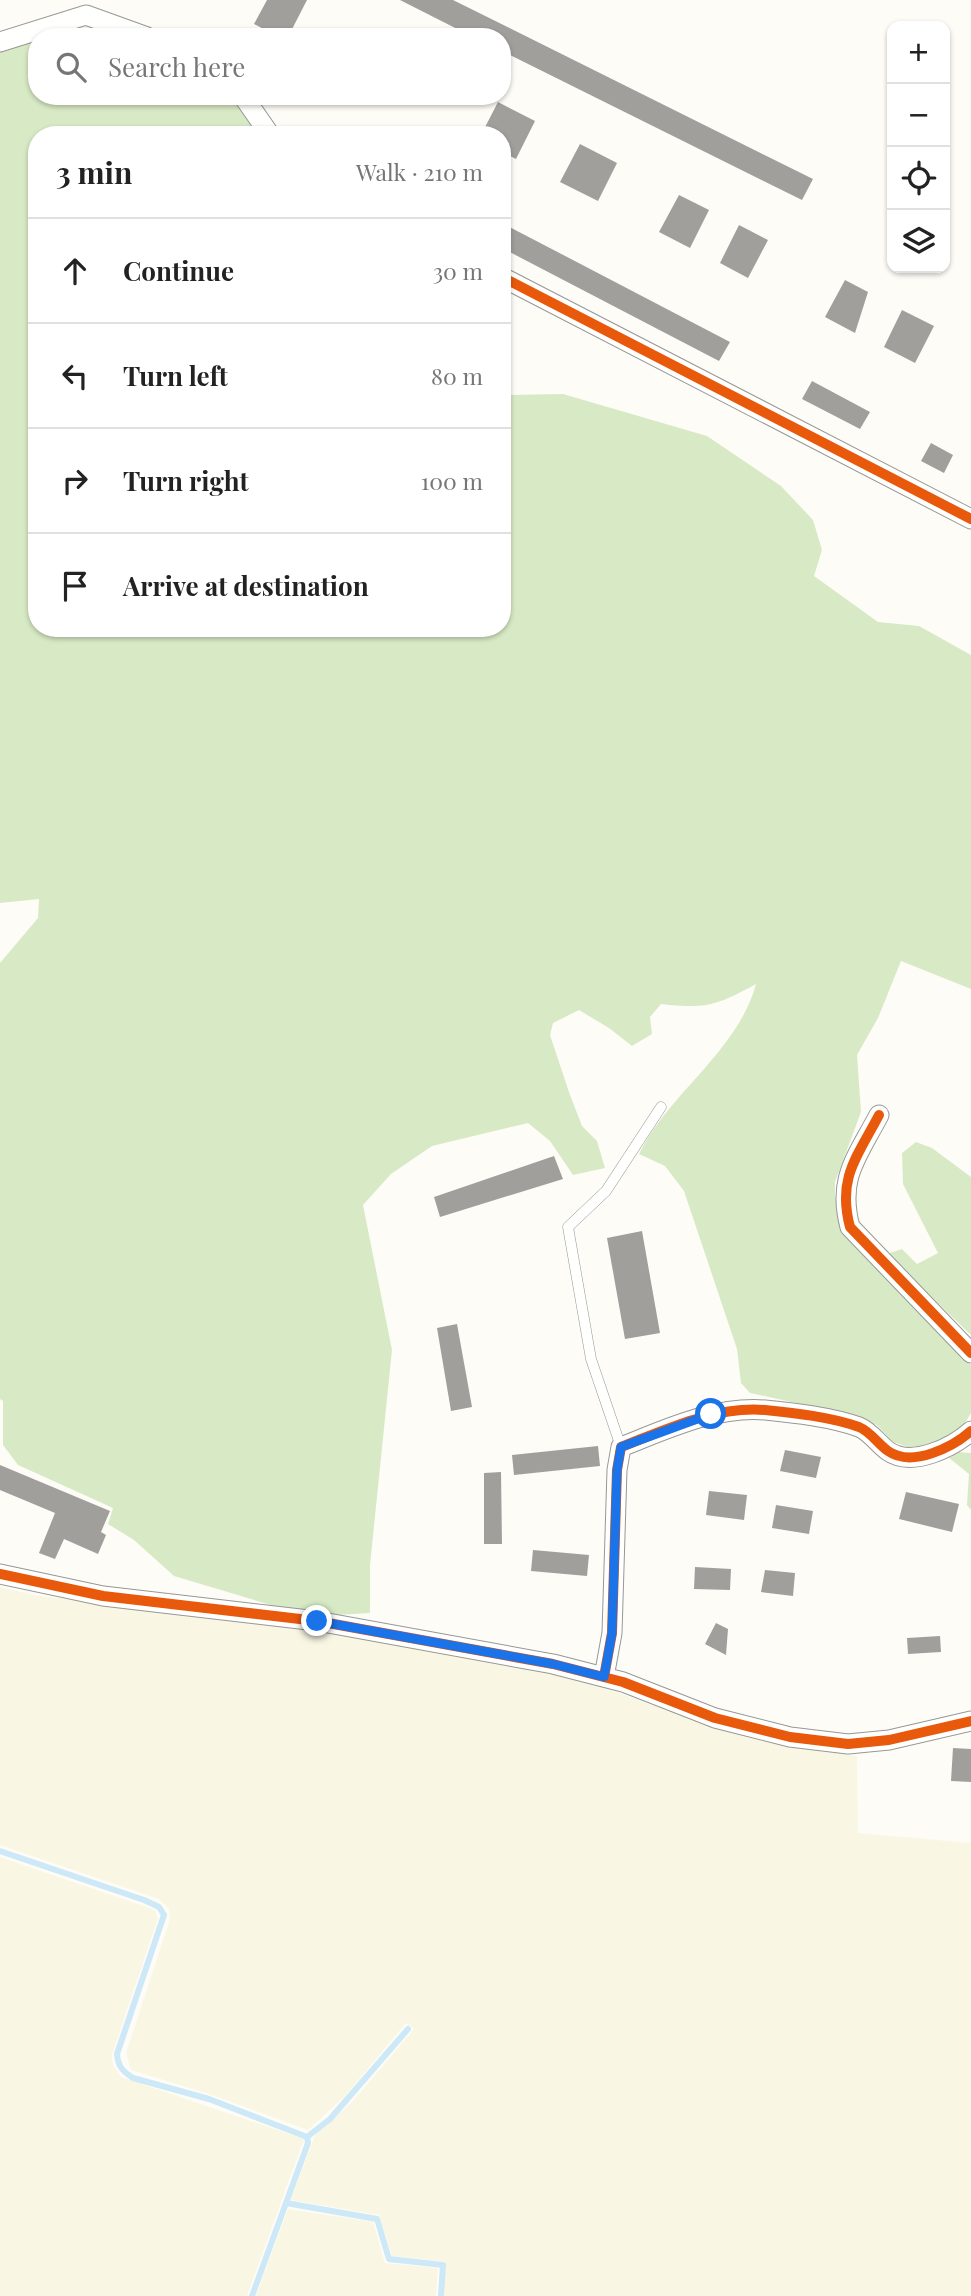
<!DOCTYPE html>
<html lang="en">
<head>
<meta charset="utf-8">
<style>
	:root { --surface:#fff; --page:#f2f2f2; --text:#222; --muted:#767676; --line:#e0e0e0 }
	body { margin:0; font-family:"Playfair Display",serif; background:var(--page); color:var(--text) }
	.controls { position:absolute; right:21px; top:21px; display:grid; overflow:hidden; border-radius:14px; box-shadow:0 2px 5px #0004 }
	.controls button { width:63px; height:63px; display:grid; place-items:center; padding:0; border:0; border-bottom:2px solid var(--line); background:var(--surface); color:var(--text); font:35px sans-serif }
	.stop { position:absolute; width:21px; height:21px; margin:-16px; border:5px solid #1a73e8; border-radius:50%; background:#fff }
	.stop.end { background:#1a73e8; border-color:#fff; box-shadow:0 2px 7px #0008 }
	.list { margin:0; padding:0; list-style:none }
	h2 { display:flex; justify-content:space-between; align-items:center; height:91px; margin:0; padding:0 28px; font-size:30px }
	h2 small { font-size:23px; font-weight:400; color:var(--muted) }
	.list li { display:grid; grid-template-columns:46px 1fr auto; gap:21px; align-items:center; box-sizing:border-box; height:105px; padding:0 28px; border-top:2px solid var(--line) }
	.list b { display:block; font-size:26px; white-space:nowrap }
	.list em { font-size:23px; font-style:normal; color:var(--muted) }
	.icon { flex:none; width:38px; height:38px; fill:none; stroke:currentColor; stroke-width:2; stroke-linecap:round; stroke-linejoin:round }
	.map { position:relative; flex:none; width:971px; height:2296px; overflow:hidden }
	.search { position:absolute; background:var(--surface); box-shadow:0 2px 5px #0004; left:28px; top:28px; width:483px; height:77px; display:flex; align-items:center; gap:18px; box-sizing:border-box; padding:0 24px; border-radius:28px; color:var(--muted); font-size:26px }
	.panel { position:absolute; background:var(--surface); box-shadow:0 2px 5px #0004; left:28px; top:126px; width:483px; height:511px; border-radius:28px }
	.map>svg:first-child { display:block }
</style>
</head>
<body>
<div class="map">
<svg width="971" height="2296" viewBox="0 0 971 2296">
	<rect width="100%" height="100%" fill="#fdfcf7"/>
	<!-- farmland -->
	<path fill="#f9f7e4" d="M0,1587l33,8 286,36 247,43 150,54 67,18 74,10 1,77 113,10v453h-527l2,-34 -54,-6 -13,-41 -88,-15 24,-65 37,-33 62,-73 -8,-6 -61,73 -37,34 -99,-36 -78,-24 -5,-17 44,-134 -1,-10 -10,-10 -159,-54z
		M0,1857l155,53 3,8 -46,137 1,10 8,12 183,62 -57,157h-247z
		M288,2209l85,13 12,41 53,5 -2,28h-180z"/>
	<!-- forest -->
	<path fill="#d8eac5" d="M29,43l8,1v52h193l18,19 11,20h-222v493h465v-233l61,-1 144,42 74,50 32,34 9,30 -8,26 64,46 41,4 52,29v334l-70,-28 -23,57 -21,37 4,57 -26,70v14l8,34 18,23 110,112v48l-9,15 -19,14 -30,7 -22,-8 -14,-16 -53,-16 -74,-16 -9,-10 -4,-34 -53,-158 -19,-25 -26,-12c30,-61 99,-103 117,-170 -40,22 -50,25 -95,20l-11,13 2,17 -20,12 -23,-18 -30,-18 -26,13 -3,12 20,60 12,31 15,15 8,27 -32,7 -23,-34 -22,-18 -96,23 -41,28 -28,31 29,145 -22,215v48l-34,2 -52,-6 -110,-33 -40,-36 -26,-16 5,-16 -95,-43 -15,-20v-44l-3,-2v-436l38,-45 1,-19 -39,4v-853z
		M916,1142l16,6 39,29v158l-84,-81 15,-5 15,15 21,-11 -35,-69 -1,-31z
		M958,1452l13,1v57l-4,-5 2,-31 -20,-16z"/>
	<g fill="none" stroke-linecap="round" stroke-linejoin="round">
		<!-- stream -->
		<path stroke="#cde8f7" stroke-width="6" d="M0,1851l144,49 15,7 5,8 -47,139c1,12 5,17 16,24l76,21 98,38 1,6 -56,153
			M307,2137l23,-18 78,-90
			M286,2203l91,16 12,40 54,6 -2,31"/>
	</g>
	<!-- building -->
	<path fill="#a19f9c" d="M267,0h40l-19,37h-9l-25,-13z
		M400,0h53l360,179 -11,21 -300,-149v-14h-29z
		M498,102l37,19 -19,38 -14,-7v-17h-21z
		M580,144l37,19 -19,38 -38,-19z
		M679,195l30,15 -19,38 -31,-16z
		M502,223l228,119 -11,19 -217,-113z
		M739,225l29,15 -20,38 -28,-15z
		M845,280l23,12 -13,41 -30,-16z
		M902,310l32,16 -19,37 -31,-16z
		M812,381l58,31 -10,17 -58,-30z
		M931,443l22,12 -9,18 -23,-12z
		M554,1156l9,23 -123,38 -6,-20z
		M642,1231l18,102 -35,6 -18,-101z
		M457,1324l15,83 -21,4 -14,-83z
		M598,1446l2,20 -86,9 -2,-20z
		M785,1450l36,7 -5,21 -36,-7z
		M0,1465l110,46 -9,21 5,3 -8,19 -34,-15 -9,20 -16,-6 16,-40 -55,-23z
		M501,1472l1,72h-18v-71z
		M709,1491l38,4 -3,25 -38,-5z
		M906,1492l53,12 -7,28 -53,-13z
		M776,1505l37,6 -4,23 -37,-6z
		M533,1550l56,5 -2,21 -56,-5z
		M695,1567l36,2 -1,21 -36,-1z
		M765,1570l30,3 -2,23 -32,-4z
		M716,1623l12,6 -2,26 -21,-11z
		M940,1636l1,16 -33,2 -1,-16z
		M953,1748l18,1v33l-20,-1z"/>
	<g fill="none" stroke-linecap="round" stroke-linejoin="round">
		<!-- service casing -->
		<g stroke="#979795" stroke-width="11">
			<path id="service" d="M621,1447l-30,-88 -23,-132 38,-36 55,-84"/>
		</g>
		<!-- minor casing -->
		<g stroke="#979795" stroke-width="21">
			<path id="minor" d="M0,42l86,-27 61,22
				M243,96l27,39
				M502,277l469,242
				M879,1115c-22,42 -42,63 -29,112l121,126
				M0,1574l103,22 214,25 236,43 70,18 92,36 75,19 58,7 41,-4 82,-19
				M604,1677l8,-44 5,-163 4,-23c46,-18 94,-41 144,-37 30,3 66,7 94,17 12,5 19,17 29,24 24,17 65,-4 83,-20"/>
		</g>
		<!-- service -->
		<use href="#service" stroke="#fffffe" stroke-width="10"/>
		<!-- minor -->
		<use href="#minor" stroke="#fffffe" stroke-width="19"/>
		<!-- cycleway casing -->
		<g stroke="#fff" stroke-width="15">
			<path id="cycleway" d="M502,277l469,242
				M879,1115c-22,42 -42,63 -29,112l121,126
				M0,1574l103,22 214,25 236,43 70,18 92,36 75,19 58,7 41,-4 82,-19
				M604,1677l8,-44 5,-163 4,-23c46,-18 94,-41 144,-37 30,3 66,7 94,17 12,5 19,17 29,24 24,17 65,-4 83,-20"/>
		</g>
		<!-- cycleway -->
		<use href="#cycleway" stroke="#e8590c" stroke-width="10"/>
	</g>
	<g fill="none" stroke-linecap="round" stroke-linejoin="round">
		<!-- route -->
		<path stroke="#1a73e8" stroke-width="9" d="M317,1621l236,43 51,13 8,-44 5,-163 4,-23 90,-33"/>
	</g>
</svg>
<div class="controls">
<button>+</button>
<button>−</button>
<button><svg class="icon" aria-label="locate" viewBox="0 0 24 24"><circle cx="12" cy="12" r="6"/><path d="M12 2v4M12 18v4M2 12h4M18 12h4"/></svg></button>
<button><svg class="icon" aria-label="layers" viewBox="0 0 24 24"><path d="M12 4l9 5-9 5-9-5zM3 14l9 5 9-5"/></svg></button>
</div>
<div class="stop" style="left:711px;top:1414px"></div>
<div class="stop end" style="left:317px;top:1621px"></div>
<div class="search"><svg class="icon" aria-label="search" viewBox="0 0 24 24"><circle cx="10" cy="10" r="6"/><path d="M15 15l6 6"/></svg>Search here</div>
<section class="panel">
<h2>3 min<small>Walk · 210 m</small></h2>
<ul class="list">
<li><svg class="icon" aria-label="ahead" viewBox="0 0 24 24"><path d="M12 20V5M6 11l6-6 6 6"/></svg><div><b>Continue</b></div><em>30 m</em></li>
<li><svg class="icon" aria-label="left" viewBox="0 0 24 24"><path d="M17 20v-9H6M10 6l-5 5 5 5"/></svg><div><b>Turn left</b></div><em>80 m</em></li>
<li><svg class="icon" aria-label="right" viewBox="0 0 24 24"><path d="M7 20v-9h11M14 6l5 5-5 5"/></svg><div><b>Turn right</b></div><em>100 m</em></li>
<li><svg class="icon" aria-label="arrive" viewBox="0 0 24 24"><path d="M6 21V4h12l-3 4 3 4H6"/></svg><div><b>Arrive at destination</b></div></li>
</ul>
</section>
</div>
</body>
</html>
